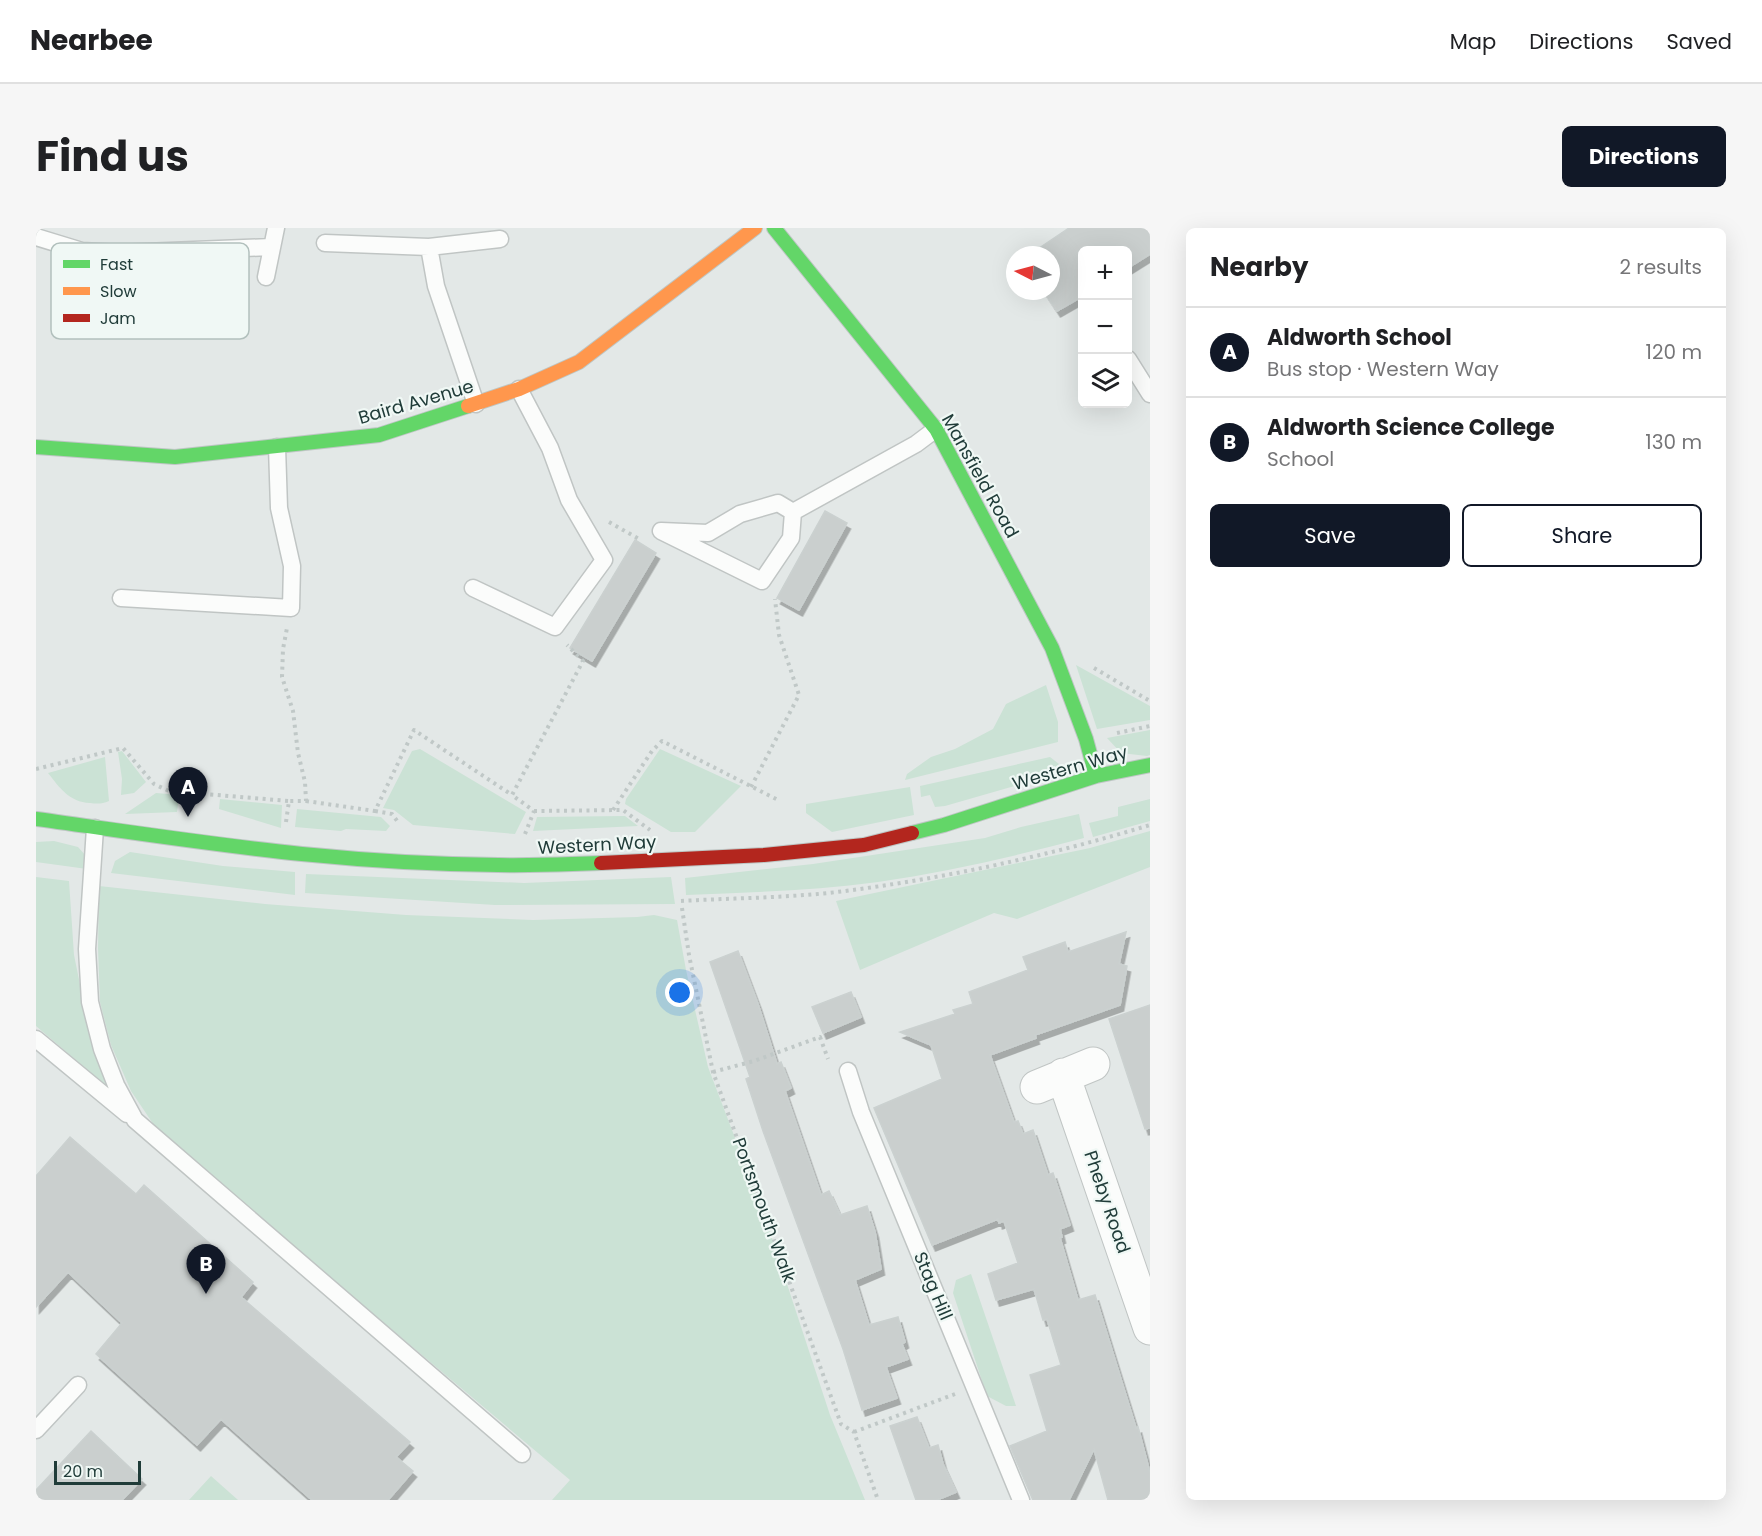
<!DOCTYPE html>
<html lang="en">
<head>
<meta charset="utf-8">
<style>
	:root { --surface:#fff; --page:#f6f6f6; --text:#202124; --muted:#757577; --line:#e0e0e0; --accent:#111827 }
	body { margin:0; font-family:Poppins,sans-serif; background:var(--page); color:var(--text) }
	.controls { position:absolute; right:18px; top:18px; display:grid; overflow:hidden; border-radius:9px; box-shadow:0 6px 24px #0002 }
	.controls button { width:54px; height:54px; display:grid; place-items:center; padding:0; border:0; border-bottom:2px solid var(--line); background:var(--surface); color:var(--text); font:30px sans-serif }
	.compass { position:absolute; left:970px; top:18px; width:54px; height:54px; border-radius:50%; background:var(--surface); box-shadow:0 6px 24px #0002; rotate:276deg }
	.scale { position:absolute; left:18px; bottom:15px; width:87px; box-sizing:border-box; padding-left:6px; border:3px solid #203c39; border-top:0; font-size:16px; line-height:21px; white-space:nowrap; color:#203c39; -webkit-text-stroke:4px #f0f8f5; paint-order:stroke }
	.you { position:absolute; left:644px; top:765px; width:21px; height:21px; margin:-15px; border:4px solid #fff; border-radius:50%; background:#1a73e8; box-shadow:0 0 0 9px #1a73e833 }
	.badge { display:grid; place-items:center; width:39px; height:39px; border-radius:50%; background:var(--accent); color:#fff; font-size:20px; font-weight:700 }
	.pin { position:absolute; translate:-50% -50px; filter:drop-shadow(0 2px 3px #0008) }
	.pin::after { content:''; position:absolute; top:32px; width:21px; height:18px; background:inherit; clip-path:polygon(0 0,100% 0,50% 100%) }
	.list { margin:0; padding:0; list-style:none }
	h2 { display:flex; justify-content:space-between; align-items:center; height:78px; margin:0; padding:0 24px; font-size:26px }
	h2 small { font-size:20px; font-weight:400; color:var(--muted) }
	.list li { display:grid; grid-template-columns:39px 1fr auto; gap:18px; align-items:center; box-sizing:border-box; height:90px; padding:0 24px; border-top:2px solid var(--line) }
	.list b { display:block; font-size:22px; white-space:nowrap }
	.list p { margin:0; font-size:20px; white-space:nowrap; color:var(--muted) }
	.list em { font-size:20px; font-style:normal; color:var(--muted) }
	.actions { display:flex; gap:12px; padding:18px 24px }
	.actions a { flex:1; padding:14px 0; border:2px solid var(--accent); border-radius:9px; text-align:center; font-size:21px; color:var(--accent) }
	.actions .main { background:var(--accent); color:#fff }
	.icon { flex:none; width:33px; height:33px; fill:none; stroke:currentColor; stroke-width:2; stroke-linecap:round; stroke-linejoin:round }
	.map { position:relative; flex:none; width:1114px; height:1272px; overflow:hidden; border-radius:9px }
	header { display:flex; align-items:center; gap:36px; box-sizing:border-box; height:84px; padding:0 30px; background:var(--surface); border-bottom:2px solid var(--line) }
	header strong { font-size:28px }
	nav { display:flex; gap:33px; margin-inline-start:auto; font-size:21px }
	.intro { display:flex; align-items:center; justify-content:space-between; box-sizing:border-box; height:144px; padding:0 36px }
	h1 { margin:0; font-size:42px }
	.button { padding:15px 27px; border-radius:9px; background:var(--accent); color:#fff; font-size:21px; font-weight:700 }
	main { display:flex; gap:36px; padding:0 36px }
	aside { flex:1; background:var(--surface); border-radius:9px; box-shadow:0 6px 24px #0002 }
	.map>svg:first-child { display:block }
</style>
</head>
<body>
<header>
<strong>Nearbee</strong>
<nav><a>Map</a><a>Directions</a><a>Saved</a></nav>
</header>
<div class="intro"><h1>Find us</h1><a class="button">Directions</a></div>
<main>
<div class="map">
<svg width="1114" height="1272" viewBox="0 0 1114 1272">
	<defs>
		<filter id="shadow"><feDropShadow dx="3.5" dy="6" stdDeviation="0" flood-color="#0004"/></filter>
	</defs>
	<rect width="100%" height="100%" fill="#e3e8e7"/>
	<!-- green -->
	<path fill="#cbe2d5" d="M1040,437l74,41v14l-53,9z
		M1010,457l12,37v20l-153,38 2,-6 24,-17 24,-8 38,-20 13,-25z
		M1114,502v25l-3,1 -26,-3 -14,-15z
		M384,521l106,63 -11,22 -102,-9 -19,-15 -11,-2 29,-57z
		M624,521l81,37 -46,46h-24l-46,-28 1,-5z
		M86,523l24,31 -12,11 -13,2 1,-16 -4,-27z
		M69,529l4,44c-7,3 -11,3 -19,2 -21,-1 -30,-15 -42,-30z
		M1014,529l9,7 -13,13 -101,29 -10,1 -5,-12 -9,2 -1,-11z
		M874,559l4,28 -82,17 -26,-19v-9z
		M120,565l23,2 -2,17 -52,2z
		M184,571l62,6 -1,23 -62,-19z
		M1114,571v22l-57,16 -4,-14 29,-7v-9z
		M261,581l84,8 9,9 -4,5 -40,-2 -5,2 -46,-4z
		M1043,586l5,24c-68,18 -137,34 -206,44 -64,9 -129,10 -192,13l-1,-17 128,-14 172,-26 36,-11z
		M589,588l13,10 -105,5 4,-14z
		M1114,603v36l-133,52 -23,-6 -134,57 -24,-69 254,-53z
		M18,613l24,6 9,10v12l-51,-7v-20z
		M94,624l93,14 72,6v23l-184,-22 4,-12z
		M270,646l218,9 147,-6 4,27 -180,1 -190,-12z
		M0,649l33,4 5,74 10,49 29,88 -77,-66z
		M63,658l166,18 141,11 127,5 104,-3 17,-2 23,5 9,50 22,97 56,147 66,201 35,85h-313l18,-20 -410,-346 -29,-43 -20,-46 -11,-43 -2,-54z
		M935,1046l43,126 2,6h-10l-19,-10 -34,-103 3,-13z
		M175,1248l27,24h-49z"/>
	<!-- building -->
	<path fill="#cacfce" stroke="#cbd1d0" stroke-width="1.5" filter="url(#shadow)" d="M1033,0h81v26l-22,14v-18h-45v46l-26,15 -13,-20h7v-36h-22z
		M789,283l22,12 -48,87 -22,-12z
		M599,312l21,13 -64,108 -22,-13z
		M1090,704l-7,32 8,2 -7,39 -85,30 1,3 -46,17 24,67 4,-1 5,13 10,-4 15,45 5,-2 17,52 -10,4 2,8 -2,1 18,62 17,-5 41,133 2,-1 12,46v27h-42l-14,-51 -25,51h-36l-23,-54 37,-15 -17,-56 31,-10 -14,-46 -4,1 -9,-31 -38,11 -8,-26 30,-11 -14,-42 -5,2 -1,-4 -66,26 -58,-137 68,-29 -11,-34 -31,-13 55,-18 -2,-4 20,-6 -4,-12 59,-22 -5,-13 42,-15 3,10z
		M702,723l20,53 19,60 4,-2 10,26 -6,3 36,104 8,-4 11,24 27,-9 8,26 6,37 -26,11 14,45 29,-8 7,25 -3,2 6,15 -22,8 11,31 -35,12 -19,-61 -80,-218 -17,-52 4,-2 -40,-115z
		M815,764l10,25 -38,16 -11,-26z
		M1114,777v123l-5,1 -36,-110z
		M34,909l66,57 8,-9 109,97 -12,15 169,145 -14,15 17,14 -25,29h-76l-91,-81 -24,26 -101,-91 26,-31 -54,-51 -32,35v-131z
		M881,1189l12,31 9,-3 5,19 13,28 -19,8h-21l-26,-74z
		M55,1203l51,48 -20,21h-86v-10z"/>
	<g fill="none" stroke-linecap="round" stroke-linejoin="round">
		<!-- lane casing -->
		<g stroke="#c0c5c4" stroke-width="19">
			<path id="lane" d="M0,9l46,14 37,2 152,-6
				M289,15l104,4 71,-8
				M393,19l7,39 40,118
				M230,49l10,-49
				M1092,131l22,35
				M742,275l15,9 -2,26 -29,43 -101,-50 47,2 32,-19z
				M757,284l123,-68 20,-15
				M437,360l82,39 49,-67 -35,-60 -19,-52 -31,-59
				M85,370l170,10 1,-42 -13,-58 -2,-61
				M59,600l-8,121 3,53 12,47 14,36 19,35 387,334
				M0,811l91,75
				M812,843l13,41 160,388
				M0,1202l42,-45"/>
		</g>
		<!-- street casing -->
		<g stroke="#c0c5c4" stroke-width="35">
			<path id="street" d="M1027,847l87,253
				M1001,859l56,-23"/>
		</g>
		<!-- fast casing -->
		<g stroke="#bec6c4" stroke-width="16">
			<path id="fast" d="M738,0l162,201 116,219 34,91 10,37
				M0,219l139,10 204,-22 89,-29
				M0,591c88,12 177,26 266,35 99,10 199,14 299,9
				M876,605l32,-8 152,-49 54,-11"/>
		</g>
		<!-- slow casing -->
		<g stroke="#bec6c4" stroke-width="16">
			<path id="slow" d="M432,178l51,-17 60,-27 176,-134"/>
		</g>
		<!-- jam casing -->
		<g stroke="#bec6c4" stroke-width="16">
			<path id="jam" d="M565,635l163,-8 100,-10 48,-12"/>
		</g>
		<!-- path -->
		<path stroke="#c0c8c7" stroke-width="4" stroke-dasharray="3 4.5" stroke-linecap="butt" d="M573,294l30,17
			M1058,440l56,33
			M1081,505l33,-7
			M0,541l87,-21 31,36 15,7 120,10
			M715,559l48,-92 -20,-60 -4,-36
			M270,573l69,10 39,-81 98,65
			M577,582l39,-59 10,-10 118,60
			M339,583l17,3 6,8
			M498,583l89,-1 27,20
			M250,594l3,-21h17l-1,-19 -7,-29 -5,-42 -11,-34 1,-28 4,-21
			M489,606l9,-23 -22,-16 71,-134 -16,-16
			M645,673c52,-3 104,-3 156,-9 105,-13 211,-36 313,-67
			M646,680l7,47 24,117 128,352 13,8 24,68
			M677,844l41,-11 66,-24 8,22
			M818,1204l101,-38"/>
		<!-- lane -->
		<use href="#lane" stroke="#fbfcfb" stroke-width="16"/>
		<!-- street -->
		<use href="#street" stroke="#fbfcfb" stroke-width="33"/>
		<!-- fast -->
		<use href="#fast" stroke="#63d668" stroke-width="14"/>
		<!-- slow -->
		<use href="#slow" stroke="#ff974d" stroke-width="14"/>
		<!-- jam -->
		<use href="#jam" stroke="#b3261e" stroke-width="14"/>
	</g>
	<g text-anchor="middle" stroke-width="4.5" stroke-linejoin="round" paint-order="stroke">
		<!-- street labels -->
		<g font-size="18" fill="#203c39" stroke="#f0f8f5">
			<text transform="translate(380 174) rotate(-16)" y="6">Baird Avenue</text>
			<text transform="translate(944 248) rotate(61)" y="6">Mansfield Road</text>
			<text transform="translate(1034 540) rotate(-16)" y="6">Western Way</text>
			<text transform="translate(561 617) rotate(-3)" y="6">Western Way</text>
			<text transform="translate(1071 974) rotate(71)" y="6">Pheby Road</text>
			<text transform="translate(728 982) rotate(70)" y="6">Portsmouth Walk</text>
			<text transform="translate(897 1058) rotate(67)" y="6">Stag Hill</text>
		</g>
	</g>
	<!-- legend -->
	<rect x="15" y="15" width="198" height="96" rx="9" fill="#f0f8f5" stroke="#b2c0bd" stroke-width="1.5"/>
	<rect x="27" y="32" width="27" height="8" fill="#63d668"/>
	<rect x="27" y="59" width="27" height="8" fill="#ff974d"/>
	<rect x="27" y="86" width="27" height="8" fill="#b3261e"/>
	<g font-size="16" fill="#203c39">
		<text x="64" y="42">Fast</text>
		<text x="64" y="69">Slow</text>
		<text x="64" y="96">Jam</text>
	</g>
</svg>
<div class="controls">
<button>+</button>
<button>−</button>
<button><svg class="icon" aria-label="layers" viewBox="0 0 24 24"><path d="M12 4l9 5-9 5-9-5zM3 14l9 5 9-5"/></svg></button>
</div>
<svg class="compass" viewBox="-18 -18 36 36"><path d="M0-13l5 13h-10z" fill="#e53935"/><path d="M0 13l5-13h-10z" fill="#757577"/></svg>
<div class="scale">20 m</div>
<div class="you"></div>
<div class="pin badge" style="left:152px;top:589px">A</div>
<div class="pin badge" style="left:170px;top:1066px">B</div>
</div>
<aside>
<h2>Nearby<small>2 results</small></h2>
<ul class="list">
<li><span class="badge">A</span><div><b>Aldworth School</b><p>Bus stop · Western Way</p></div><em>120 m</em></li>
<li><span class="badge">B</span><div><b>Aldworth Science College</b><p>School</p></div><em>130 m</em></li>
</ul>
<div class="actions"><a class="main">Save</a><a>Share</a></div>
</aside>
</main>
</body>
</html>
